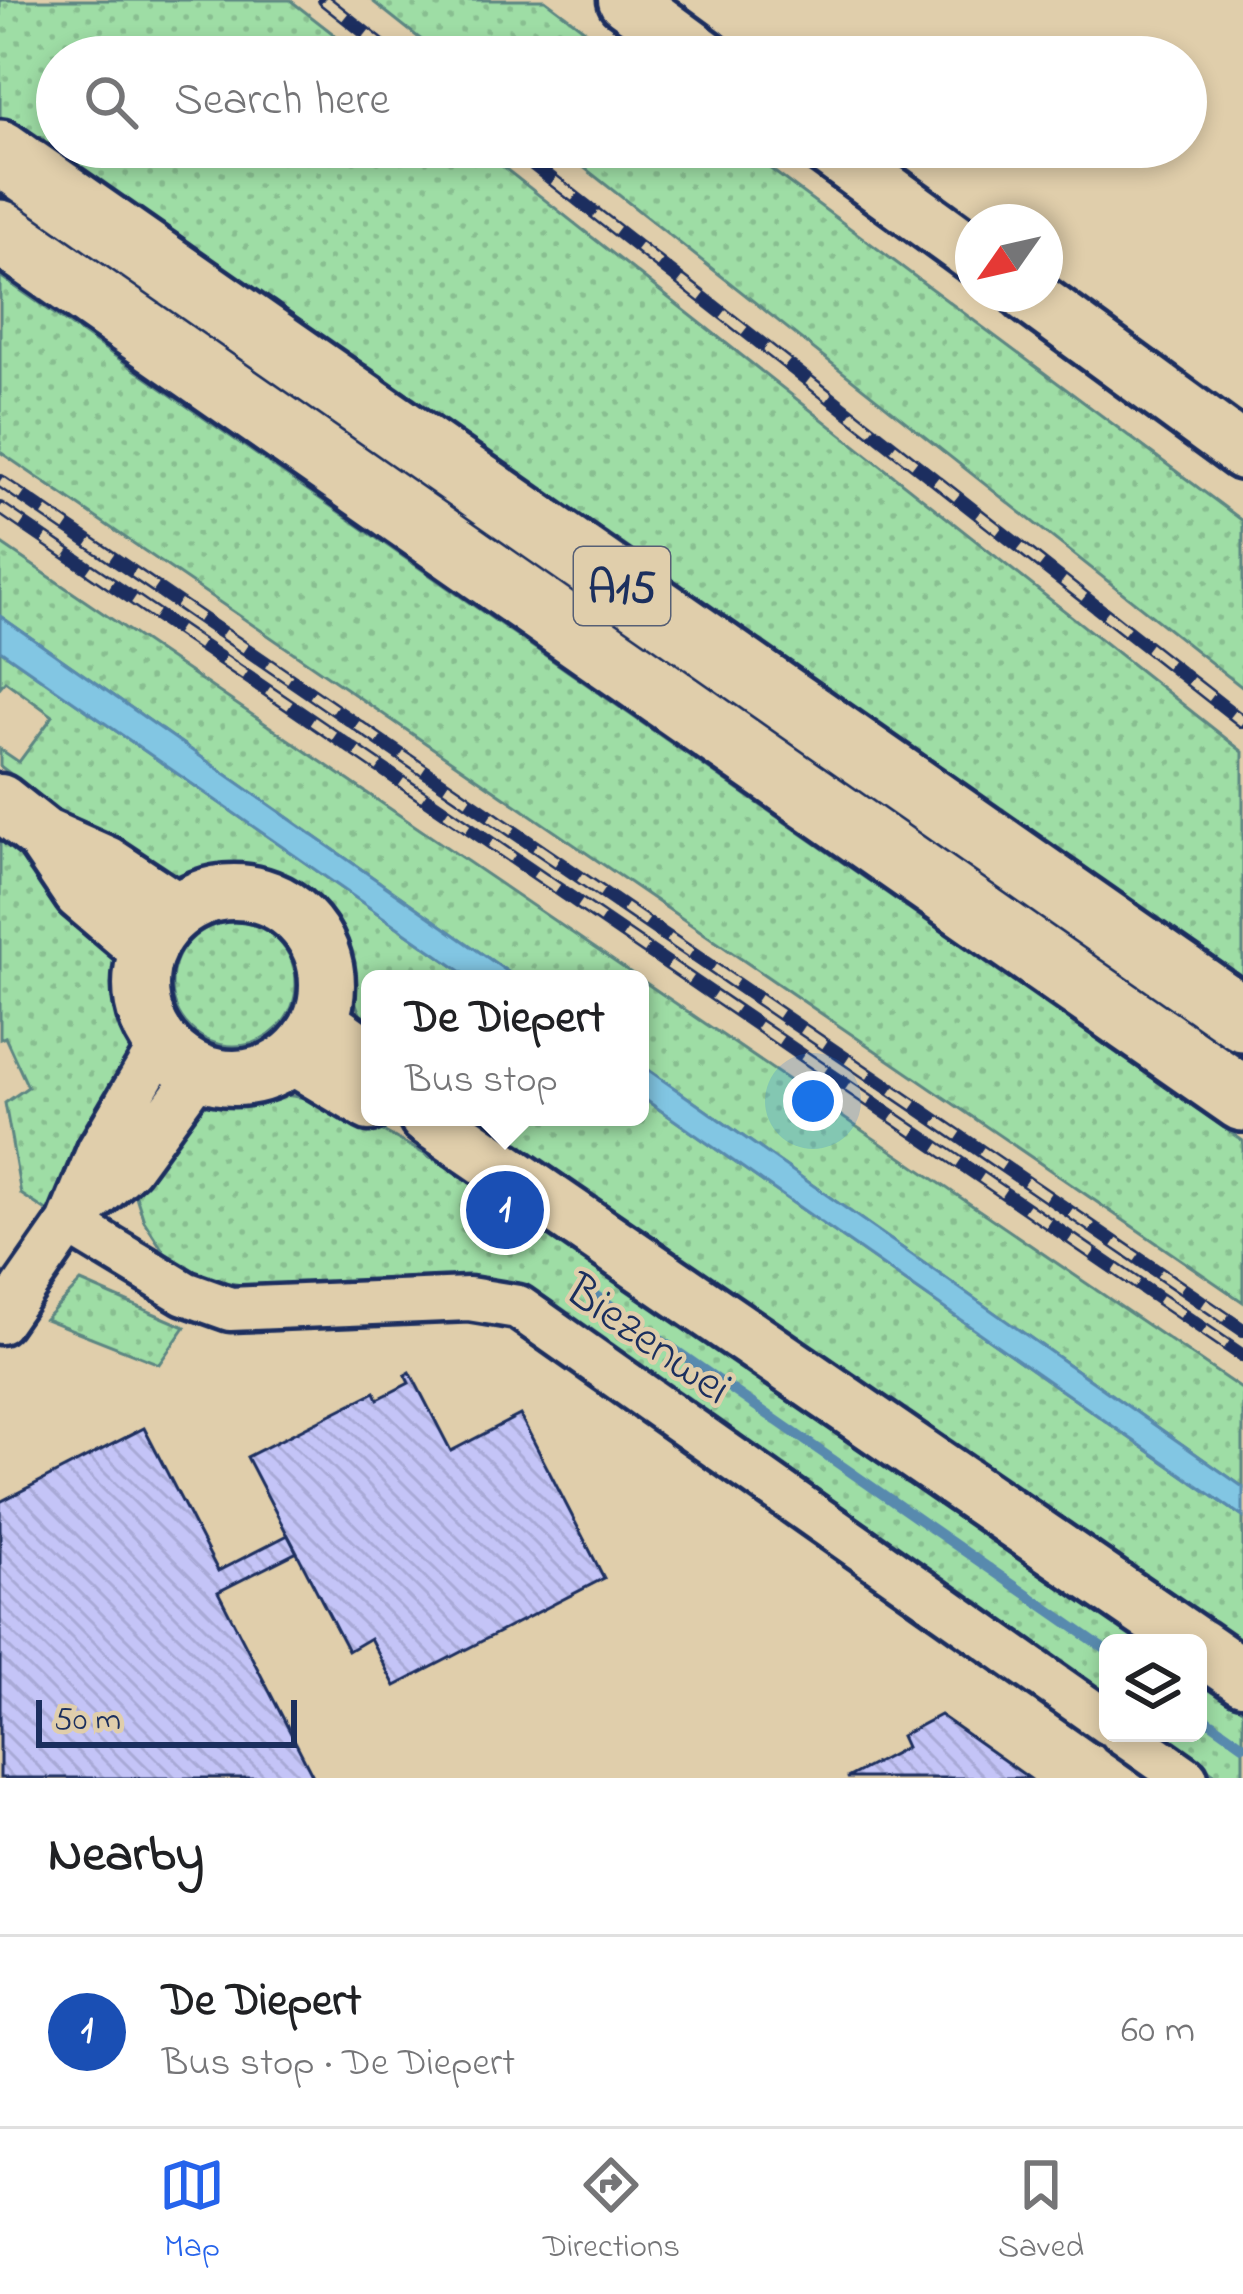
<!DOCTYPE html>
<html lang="en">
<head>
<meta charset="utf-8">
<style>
	:root { --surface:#fff; --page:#f2f2f2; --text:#202124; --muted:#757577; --line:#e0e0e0; --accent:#2563eb }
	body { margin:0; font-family:"Indie Flower",sans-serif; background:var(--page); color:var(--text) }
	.controls { position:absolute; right:36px; bottom:36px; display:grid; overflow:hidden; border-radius:18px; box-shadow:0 6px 18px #0003 }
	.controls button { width:108px; height:108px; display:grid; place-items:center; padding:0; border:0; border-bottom:3px solid var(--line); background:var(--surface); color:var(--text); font:60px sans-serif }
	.compass { position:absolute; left:955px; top:204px; width:108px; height:108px; border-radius:50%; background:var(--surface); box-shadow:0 6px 18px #0003; rotate:236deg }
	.scale { position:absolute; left:36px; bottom:30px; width:261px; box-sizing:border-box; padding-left:12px; border:6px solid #1b2f5e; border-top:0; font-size:33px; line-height:42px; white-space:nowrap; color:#1b2f5e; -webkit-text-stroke:9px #e0ceab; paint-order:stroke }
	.you { position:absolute; left:813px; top:1101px; width:42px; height:42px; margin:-30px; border:9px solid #fff; border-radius:50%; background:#1a73e8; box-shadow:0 0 0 18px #1a73e833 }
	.badge { display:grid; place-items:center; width:78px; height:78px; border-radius:50%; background:var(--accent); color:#fff; font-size:39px; font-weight:700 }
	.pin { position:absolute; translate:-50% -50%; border:6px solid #fff; box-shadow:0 3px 12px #0006 }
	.popup { position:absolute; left:361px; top:970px; width:288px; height:156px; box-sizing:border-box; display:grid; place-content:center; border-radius:18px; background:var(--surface); filter:drop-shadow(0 3px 9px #0005); font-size:39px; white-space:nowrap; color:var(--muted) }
	.popup b { font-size:45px; color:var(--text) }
	.popup::after { content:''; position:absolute; left:50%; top:100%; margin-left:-24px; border:24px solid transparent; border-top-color:var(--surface) }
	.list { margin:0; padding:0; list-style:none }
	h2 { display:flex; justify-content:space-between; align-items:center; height:156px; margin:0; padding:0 48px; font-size:51px }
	h2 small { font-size:39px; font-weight:400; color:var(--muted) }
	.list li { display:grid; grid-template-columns:78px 1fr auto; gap:36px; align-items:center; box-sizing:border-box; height:192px; padding:0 48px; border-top:3px solid var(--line) }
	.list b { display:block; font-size:45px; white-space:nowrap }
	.list p { margin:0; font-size:39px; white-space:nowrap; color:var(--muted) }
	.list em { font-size:39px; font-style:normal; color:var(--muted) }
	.icon { flex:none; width:66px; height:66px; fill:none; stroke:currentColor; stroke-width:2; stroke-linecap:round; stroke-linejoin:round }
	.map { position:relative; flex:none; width:1243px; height:1778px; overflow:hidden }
	.search { position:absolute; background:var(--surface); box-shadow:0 6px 18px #0003; left:36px; right:36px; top:36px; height:132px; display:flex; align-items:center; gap:30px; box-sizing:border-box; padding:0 42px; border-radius:66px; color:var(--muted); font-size:45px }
	.sheet { height:348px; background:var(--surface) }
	nav { display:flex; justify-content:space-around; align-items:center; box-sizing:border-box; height:168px; border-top:3px solid var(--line); background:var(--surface); font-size:33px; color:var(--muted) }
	nav a { display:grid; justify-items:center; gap:6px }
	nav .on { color:var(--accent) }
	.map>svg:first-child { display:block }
</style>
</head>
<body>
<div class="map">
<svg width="1243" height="1778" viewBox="0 0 1243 1778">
	<defs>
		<pattern id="grass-dots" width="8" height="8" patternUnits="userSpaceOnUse" patternTransform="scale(3)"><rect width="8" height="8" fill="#9edda5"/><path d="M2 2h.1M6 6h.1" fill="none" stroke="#88be90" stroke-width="1.8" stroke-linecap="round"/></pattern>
		<pattern id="building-back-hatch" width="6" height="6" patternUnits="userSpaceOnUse" patternTransform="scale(3)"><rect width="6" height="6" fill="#c4c4f7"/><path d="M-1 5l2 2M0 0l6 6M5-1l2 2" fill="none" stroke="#a8a9d6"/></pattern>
	</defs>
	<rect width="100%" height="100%" fill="#e0ceab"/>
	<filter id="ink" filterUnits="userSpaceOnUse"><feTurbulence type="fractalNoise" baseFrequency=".00833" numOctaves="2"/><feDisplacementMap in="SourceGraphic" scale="24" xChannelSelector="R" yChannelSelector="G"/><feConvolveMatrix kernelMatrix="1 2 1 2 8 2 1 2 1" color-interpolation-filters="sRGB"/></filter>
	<g filter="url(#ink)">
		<!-- grass -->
		<path fill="url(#grass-dots)" stroke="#5c8682" stroke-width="3" d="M0,0h290l73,57h-306v90h421l765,605v227c-142,-100 -282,-199 -427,-295l-17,-16 -14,-6 -355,-247 -3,-6 -29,-16 -124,-92 -11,-2 -263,-183z
			M371,0h174l76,57h-178z
			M558,147h183l502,374v167z
			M0,276l1243,865v161l-1243,-850z
			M0,543l640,436h-122l-518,-363z
			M0,650l472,329h-102v53c-32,-48 -13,-91 -59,-142 -16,-17 -65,-28 -87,-24 -15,3 -30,13 -45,10 -63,-10 -128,-73 -179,-110v-17l19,13 34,-46 -48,-35 -5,6z
			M0,835l90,80 31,43 9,65 1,38 -80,153 -30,-20 -16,-91 23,-16 -23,-50 -5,2z
			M172 984a62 62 0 1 1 124 0a62 62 0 1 1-124 0Z
			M640,979l603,411v97l-603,-423z
			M262,1092l67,9 214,119 605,423h-40v57l-598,-416 -253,4 -59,-11 -32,-22 -22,-34 -10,-31 30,-50 40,-35z
			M640,1096l603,421v138l-772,-538h169z
			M81,1282l104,45 -26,37 -114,-45z
			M1198,1678l45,32v68h-23l-64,-45h42z"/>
		<!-- water -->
		<path fill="#82c6e3" stroke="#598aae" stroke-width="3" d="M0,616l518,363h-46l-472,-329z
			M640,1064l603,423v30l-603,-421z"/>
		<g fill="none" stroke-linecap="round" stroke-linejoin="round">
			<!-- stream -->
			<path stroke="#598aae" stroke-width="10" d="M586,1288l522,363
				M1198,1713l45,32"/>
		</g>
		<!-- building -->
		<path fill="url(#building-back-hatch)" stroke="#1b2f5e" stroke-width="3" d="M410,1372l41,79 69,-36 84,163 -209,108 -25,-48 -22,13 -101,-194 128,-65 3,7 31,-16 -4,-8z
			M144,1428l74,143 70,-36 9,17 -79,40 96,186h-314v-276z
			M940,1715l89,63h-182l59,-31 -5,-11z"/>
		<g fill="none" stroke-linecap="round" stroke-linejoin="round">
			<!-- minor casing -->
			<g stroke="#1b2f5e" stroke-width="51">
				<path id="minor" d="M79,1214l50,-46 71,-97
					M69,1223l116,70 45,16 239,-10 49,8 590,416
					M0,1322l69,-99 30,-73 63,-107
					M1122,1733l64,45"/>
			</g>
			<!-- major casing -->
			<g stroke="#1b2f5e" stroke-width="63">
				<path id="major" d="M626,0l78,57
					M826,147l147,107
					M1027,294l216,158
					M0,802l43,34 63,28 71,47
					M44,838l37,55 67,57
					M141 985a93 93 0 1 1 186 0a93 93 0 1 1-186 0Z
					M319,1022l51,36
					M293,1057l77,46
					M427,1117l766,526
					M1198,1646l45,31"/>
			</g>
			<!-- highway casing -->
			<g stroke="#1b2f5e" stroke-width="72">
				<path id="highway" d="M0,152l1243,867
					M0,232l1243,867"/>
			</g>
			<!-- minor -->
			<use href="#minor" stroke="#e0ceab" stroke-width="42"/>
			<!-- major -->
			<use href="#major" stroke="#e0ceab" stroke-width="54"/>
			<!-- highway -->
			<use href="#highway" stroke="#e0ceab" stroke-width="63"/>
			<!-- rail casing -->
			<g stroke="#1b2f5e" stroke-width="14">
				<path id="rail" d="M324,0l72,57
					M511,147l732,575
					M0,481l1243,849
					M0,508l1243,848"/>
			</g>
			<!-- rail -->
			<use href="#rail" stroke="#e0ceab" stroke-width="9" stroke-dasharray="27" stroke-linecap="butt"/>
		</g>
	</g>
	<g text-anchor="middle" stroke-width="9" stroke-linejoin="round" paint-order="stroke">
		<!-- shield labels -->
		<rect fill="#e0ceab" stroke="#565f75" stroke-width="3" x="574" y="547" width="96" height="78" rx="9"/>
		<g font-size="45" font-weight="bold" fill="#1b2f5e">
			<text x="622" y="602">A15</text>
		</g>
		<!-- street labels -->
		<g font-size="48" fill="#1b2f5e" stroke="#e0ceab">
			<text transform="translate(650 1337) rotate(35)" y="17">Biezenwei</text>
		</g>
	</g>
</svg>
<div class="controls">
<button><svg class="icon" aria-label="layers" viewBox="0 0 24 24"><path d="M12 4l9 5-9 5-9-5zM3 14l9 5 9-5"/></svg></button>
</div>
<svg class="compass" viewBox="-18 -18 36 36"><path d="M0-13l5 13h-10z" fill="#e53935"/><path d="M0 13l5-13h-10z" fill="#757577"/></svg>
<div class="scale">50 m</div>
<div class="you"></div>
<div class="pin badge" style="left:505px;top:1210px;background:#1a4fb4">1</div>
<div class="popup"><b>De Diepert</b>Bus stop</div>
<div class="search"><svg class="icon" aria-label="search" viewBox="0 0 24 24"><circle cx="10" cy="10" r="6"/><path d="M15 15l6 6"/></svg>Search here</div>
</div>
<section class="sheet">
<h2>Nearby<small></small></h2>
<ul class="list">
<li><span class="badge" style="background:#1a4fb4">1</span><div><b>De Diepert</b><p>Bus stop · De Diepert</p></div><em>60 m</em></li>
</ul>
</section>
<nav>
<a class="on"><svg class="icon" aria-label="map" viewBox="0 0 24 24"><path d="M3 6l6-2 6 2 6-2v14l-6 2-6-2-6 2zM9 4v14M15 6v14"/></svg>Map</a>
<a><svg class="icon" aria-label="directions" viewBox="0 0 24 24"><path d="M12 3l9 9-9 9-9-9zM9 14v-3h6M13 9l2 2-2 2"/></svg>Directions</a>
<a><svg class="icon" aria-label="saved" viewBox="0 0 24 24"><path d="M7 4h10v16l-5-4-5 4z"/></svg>Saved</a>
</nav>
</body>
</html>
